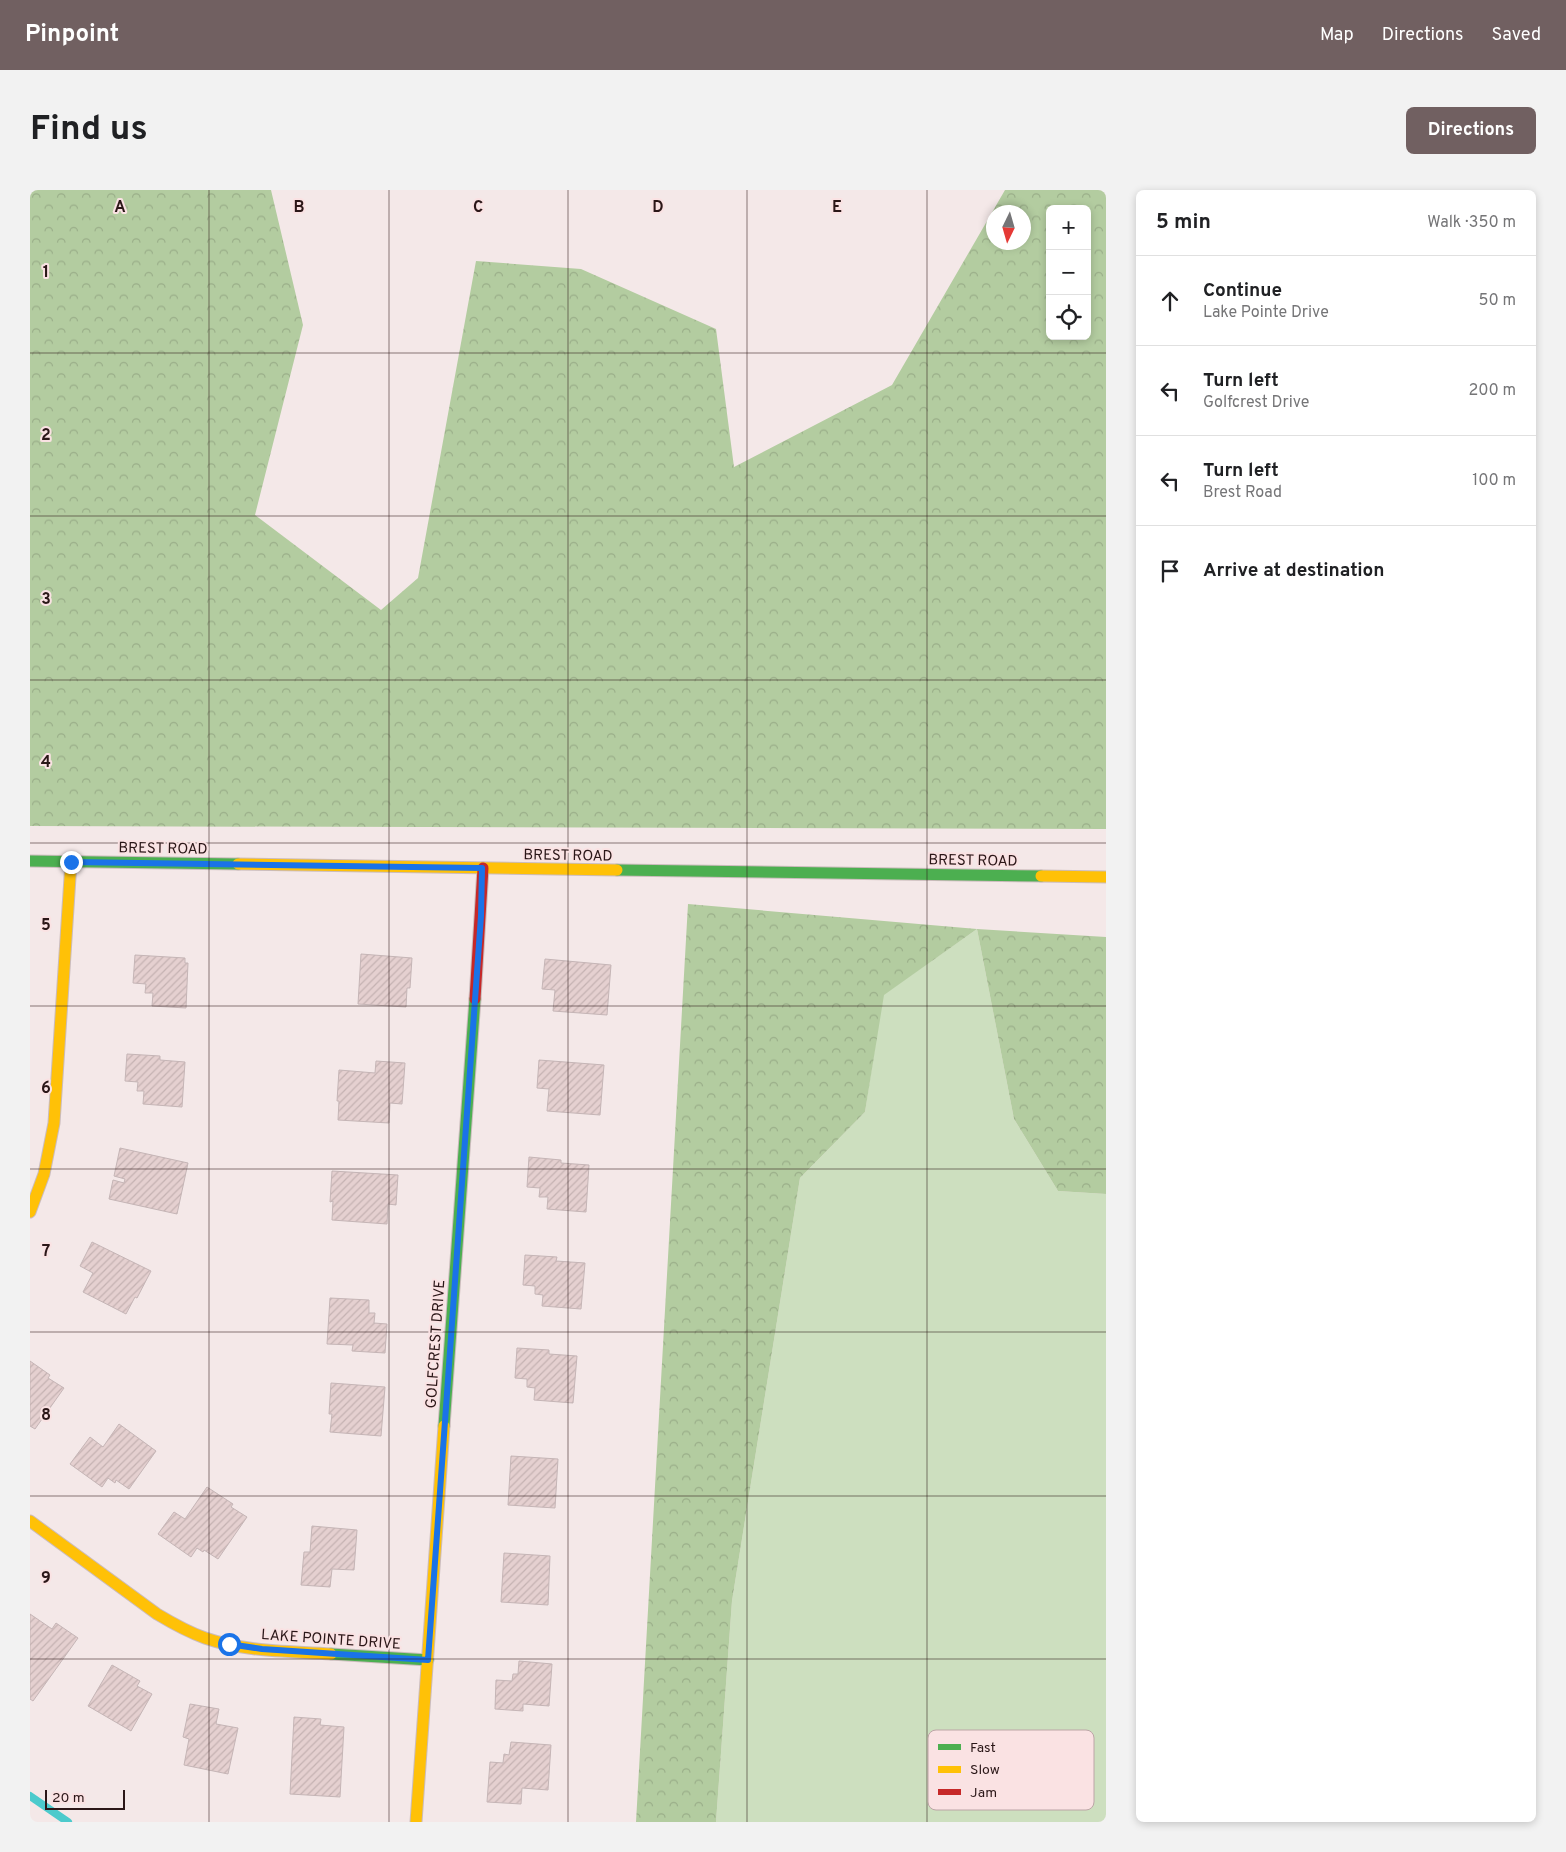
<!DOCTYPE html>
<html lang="en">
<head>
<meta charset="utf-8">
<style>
	:root { --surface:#fff; --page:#f2f2f2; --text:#202124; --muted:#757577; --line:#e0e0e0; --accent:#716061 }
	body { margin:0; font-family:Overpass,sans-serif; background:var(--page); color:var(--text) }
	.controls { position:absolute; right:15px; top:15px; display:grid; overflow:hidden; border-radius:8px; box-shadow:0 2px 8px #0003 }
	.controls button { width:45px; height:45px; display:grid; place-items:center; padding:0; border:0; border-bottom:1px solid var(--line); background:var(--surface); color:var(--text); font:25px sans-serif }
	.compass { position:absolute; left:956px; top:15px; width:45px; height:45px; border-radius:50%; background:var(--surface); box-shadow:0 2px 8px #0003; rotate:185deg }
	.scale { position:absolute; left:15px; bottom:12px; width:80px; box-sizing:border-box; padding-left:5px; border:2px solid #2b1718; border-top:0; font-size:14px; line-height:18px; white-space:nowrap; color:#2b1718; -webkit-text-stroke:4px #fae2e3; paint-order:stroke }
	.stop { position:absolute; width:15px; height:15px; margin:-11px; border:4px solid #1a73e8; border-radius:50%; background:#fff }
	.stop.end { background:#1a73e8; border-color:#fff; box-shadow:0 1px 5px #0008 }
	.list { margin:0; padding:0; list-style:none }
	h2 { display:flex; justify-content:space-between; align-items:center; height:65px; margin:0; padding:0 20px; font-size:21px }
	h2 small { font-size:16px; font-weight:400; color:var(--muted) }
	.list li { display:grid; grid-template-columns:32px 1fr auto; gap:15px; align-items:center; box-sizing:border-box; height:90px; padding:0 20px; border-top:1px solid var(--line) }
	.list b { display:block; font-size:19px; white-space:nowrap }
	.list p { margin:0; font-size:16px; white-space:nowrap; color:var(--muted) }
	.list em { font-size:16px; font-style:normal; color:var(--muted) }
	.icon { flex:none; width:28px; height:28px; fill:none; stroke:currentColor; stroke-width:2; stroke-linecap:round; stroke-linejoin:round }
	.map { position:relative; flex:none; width:1076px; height:1632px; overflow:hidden; border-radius:8px }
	header { display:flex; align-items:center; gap:30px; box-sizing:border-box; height:70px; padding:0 25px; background:var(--accent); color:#fff }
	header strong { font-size:24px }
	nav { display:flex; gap:28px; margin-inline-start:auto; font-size:18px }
	.intro { display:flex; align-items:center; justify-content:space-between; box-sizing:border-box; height:120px; padding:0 30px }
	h1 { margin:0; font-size:35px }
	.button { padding:12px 22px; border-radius:8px; background:var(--accent); color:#fff; font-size:18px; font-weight:700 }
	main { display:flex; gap:30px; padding:0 30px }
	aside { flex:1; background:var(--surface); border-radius:8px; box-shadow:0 2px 8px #0003 }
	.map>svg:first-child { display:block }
</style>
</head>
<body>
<header>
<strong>Pinpoint</strong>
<nav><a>Map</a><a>Directions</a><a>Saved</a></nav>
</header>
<div class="intro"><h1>Find us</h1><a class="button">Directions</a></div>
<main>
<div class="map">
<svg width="1076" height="1632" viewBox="0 0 1076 1632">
	<defs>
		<pattern id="forest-crowns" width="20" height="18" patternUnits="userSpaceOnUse" patternTransform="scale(1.25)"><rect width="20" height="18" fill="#b3cca0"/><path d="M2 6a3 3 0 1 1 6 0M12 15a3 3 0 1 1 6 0" fill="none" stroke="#9aae89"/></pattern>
		<pattern id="building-hatch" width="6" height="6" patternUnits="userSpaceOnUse" patternTransform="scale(1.25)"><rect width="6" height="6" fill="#e5d0d0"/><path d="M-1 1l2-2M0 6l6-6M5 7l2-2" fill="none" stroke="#c5b2b2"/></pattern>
	</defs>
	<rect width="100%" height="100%" fill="#f4e8e8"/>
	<!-- green -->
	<path fill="#cddfbf" d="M947,739l37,190 44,72 48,3v628h-390l16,-221 68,-423 65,-66 18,-117z"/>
	<!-- forest -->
	<path fill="url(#forest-crowns)" fill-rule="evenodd" d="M0,0h241l32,135 -48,190 126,95 37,-32 58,-317 105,8 135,60 18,138 158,-82 113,-195h101v639l-1076,-3zM1020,19h37v127h-37zM964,22h30v30h-30z
		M658,714l289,25 129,8v257l-48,-3 -44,-72 -37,-190 -93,66 -19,117 -65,66 -68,423 -16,221h-80z"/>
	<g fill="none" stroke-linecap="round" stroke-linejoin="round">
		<!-- stream -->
		<path stroke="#4ccacc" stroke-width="8" d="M0,1606l38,26"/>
	</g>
	<!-- building -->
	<path fill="url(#building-hatch)" stroke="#c5b5b6" d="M331,764l51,4 -2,30h-3l-1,19 -48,-3z
		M105,765l50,3v5h3l-2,45 -34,-2 1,-13h-8l1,-9 -13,-1z
		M515,769l66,6 -4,50 -54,-4 2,-21 -13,-1z
		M97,864l33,2v4l25,2 -3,45 -39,-3 1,-13h-7l1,-9 -13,-1z
		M509,870l65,5 -4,50 -53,-4 2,-22 -12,-1z
		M346,871l29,2 -3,41 -12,-1 -1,20 -51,-3 1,-19h-2l2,-31 36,3z
		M90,958l68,15 -11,51 -68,-15 4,-19 11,3 1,-4 -11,-3z
		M499,967l32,3v3l28,2 -3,47 -39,-3 1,-12h-9l1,-9 -13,-1z
		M302,981l66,4 -2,30 -8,-1 -1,20 -55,-4 1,-19 -3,1z
		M62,1052l59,29 -14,27 -2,-1 -9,17 -43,-22 10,-19 -13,-7z
		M495,1065l32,2 -1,4 29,2 -4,46 -39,-3 1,-11 -8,-1v-8l-12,-1z
		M300,1108l39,2v13h6l-1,10 13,1 -2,29 -33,-2 1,-6 -26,-1z
		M487,1158l32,2v4l28,2 -4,47 -39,-3 1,-12 -8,-1v-8l-12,-1z
		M0,1171l20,14 -2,3 16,10 -29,41 -5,-3z
		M301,1193l54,4 -4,49 -51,-4 2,-18h-3z
		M89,1234l37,27 -27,38 -13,-9 -1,3 -7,-5 -6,9 -32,-23 20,-27 13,10z
		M481,1266l47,3 -3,49 -47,-3z
		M177,1297l26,17 -2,3 16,10 -29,42 -14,-9 -1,2 -6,-4 -6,9 -33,-23 16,-22 11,7z
		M282,1336l45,4 -3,40 -22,-1 -2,18 -29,-2 3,-33h6z
		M474,1363l46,3 -2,49 -47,-3z
		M0,1424l22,15 4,-6 22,15 -45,63 -3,-2z
		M489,1471l33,3 -3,42 -26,-2v7l-28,-2 1,-29 16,1 1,-7h5z
		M82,1475l28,16 -3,5 15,8 -21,37 -43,-25z
		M160,1514l29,5 -3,15 22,4 -10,46 -44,-9 5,-26 -6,-2z
		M264,1527l27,2 -1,6 24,2 -4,70 -50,-3z
		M481,1552l40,3 -3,45 -26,-2 -1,16 -34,-2 3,-40 13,1 1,-9 5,1z"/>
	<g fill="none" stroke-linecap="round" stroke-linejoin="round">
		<!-- fast casing -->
		<g stroke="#cbbcbc" stroke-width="13">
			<path id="fast" d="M0,671l208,3
				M587,680l424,6
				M414,1236l31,-427
				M301,1464l97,6"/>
		</g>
		<!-- slow casing -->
		<g stroke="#cbbcbc" stroke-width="13">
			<path id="slow" d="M208,674l379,6
				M1011,686l65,1
				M0,1022l14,-38 10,-51 17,-261
				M0,1331l127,93c15,9 31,18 48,24 40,14 85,13 126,16
				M386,1632l28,-396"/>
		</g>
		<!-- jam casing -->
		<g stroke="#cbbcbc" stroke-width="13">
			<path id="jam" d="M445,809l8,-131"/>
		</g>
		<!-- fast -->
		<use href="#fast" stroke="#4caf50" stroke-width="11"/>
		<!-- slow -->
		<use href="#slow" stroke="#ffc107" stroke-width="11"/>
		<!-- jam -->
		<use href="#jam" stroke="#c62828" stroke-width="11"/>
	</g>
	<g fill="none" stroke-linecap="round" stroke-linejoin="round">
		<!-- route -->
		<path stroke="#1a73e8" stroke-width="6" d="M41,672l411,6 -1,48 -53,744 -166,-11 -33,-5"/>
	</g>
	<!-- grid -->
	<path fill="none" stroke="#2b1718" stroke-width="1" stroke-opacity="0.55" d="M179,0v1632M359,0v1632M538,0v1632M717,0v1632M897,0v1632M0,163h1076M0,326h1076M0,490h1076M0,653h1076M0,816h1076M0,979h1076M0,1142h1076M0,1306h1076M0,1469h1076"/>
	<g text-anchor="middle" stroke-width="4" stroke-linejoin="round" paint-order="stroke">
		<!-- street labels -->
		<g font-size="15" fill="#2b1718" stroke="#fae2e3">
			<text transform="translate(133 658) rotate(1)" y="5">BREST ROAD</text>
			<text transform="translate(538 665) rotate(1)" y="5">BREST ROAD</text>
			<text transform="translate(943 670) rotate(1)" y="5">BREST ROAD</text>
			<text transform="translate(405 1154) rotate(-86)" y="5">GOLFCREST DRIVE</text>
			<text transform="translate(301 1449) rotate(4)" y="5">LAKE POINTE DRIVE</text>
		</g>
	</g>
	<!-- legend -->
	<rect x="898" y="1540" width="166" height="80" rx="8" fill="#fae2e3" stroke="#bca5a6" stroke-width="1"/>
	<rect x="908" y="1554" width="23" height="6" fill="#4caf50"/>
	<rect x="908" y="1576" width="23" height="7" fill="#ffc107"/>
	<rect x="908" y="1599" width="23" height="6" fill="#c62828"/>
	<g font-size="14" fill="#2b1718">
		<text x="940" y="1562">Fast</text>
		<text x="940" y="1584">Slow</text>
		<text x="940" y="1607">Jam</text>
	</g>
	<g font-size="16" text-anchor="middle" font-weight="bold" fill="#2b1718" stroke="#fae2e3" stroke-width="4" stroke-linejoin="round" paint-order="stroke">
		<text x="90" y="22">A</text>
		<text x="269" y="22">B</text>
		<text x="448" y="22">C</text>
		<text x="628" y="22">D</text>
		<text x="807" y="22">E</text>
		<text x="16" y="87">1</text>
		<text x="16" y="250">2</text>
		<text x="16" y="414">3</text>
		<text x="16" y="577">4</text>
		<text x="16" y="740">5</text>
		<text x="16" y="903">6</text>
		<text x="16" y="1066">7</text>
		<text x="16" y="1230">8</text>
		<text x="16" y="1393">9</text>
	</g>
</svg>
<div class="controls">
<button>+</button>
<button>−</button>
<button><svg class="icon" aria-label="locate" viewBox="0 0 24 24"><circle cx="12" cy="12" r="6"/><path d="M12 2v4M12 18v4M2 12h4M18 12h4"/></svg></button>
</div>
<svg class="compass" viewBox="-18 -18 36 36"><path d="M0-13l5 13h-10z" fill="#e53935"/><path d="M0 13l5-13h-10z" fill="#757577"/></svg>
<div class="scale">20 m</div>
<div class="stop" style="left:199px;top:1454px"></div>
<div class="stop end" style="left:41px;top:672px"></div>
</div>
<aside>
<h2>5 min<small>Walk · 350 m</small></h2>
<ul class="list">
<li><svg class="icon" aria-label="ahead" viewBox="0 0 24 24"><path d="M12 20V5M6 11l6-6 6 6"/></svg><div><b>Continue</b><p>Lake Pointe Drive</p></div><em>50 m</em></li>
<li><svg class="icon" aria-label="left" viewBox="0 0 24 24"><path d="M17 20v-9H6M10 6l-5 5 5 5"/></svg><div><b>Turn left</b><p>Golfcrest Drive</p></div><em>200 m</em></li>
<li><svg class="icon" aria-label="left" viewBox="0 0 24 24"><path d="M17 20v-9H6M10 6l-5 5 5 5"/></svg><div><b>Turn left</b><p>Brest Road</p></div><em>100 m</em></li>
<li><svg class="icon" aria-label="arrive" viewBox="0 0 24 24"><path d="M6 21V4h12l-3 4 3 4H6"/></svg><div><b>Arrive at destination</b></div></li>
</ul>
</aside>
</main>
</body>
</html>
